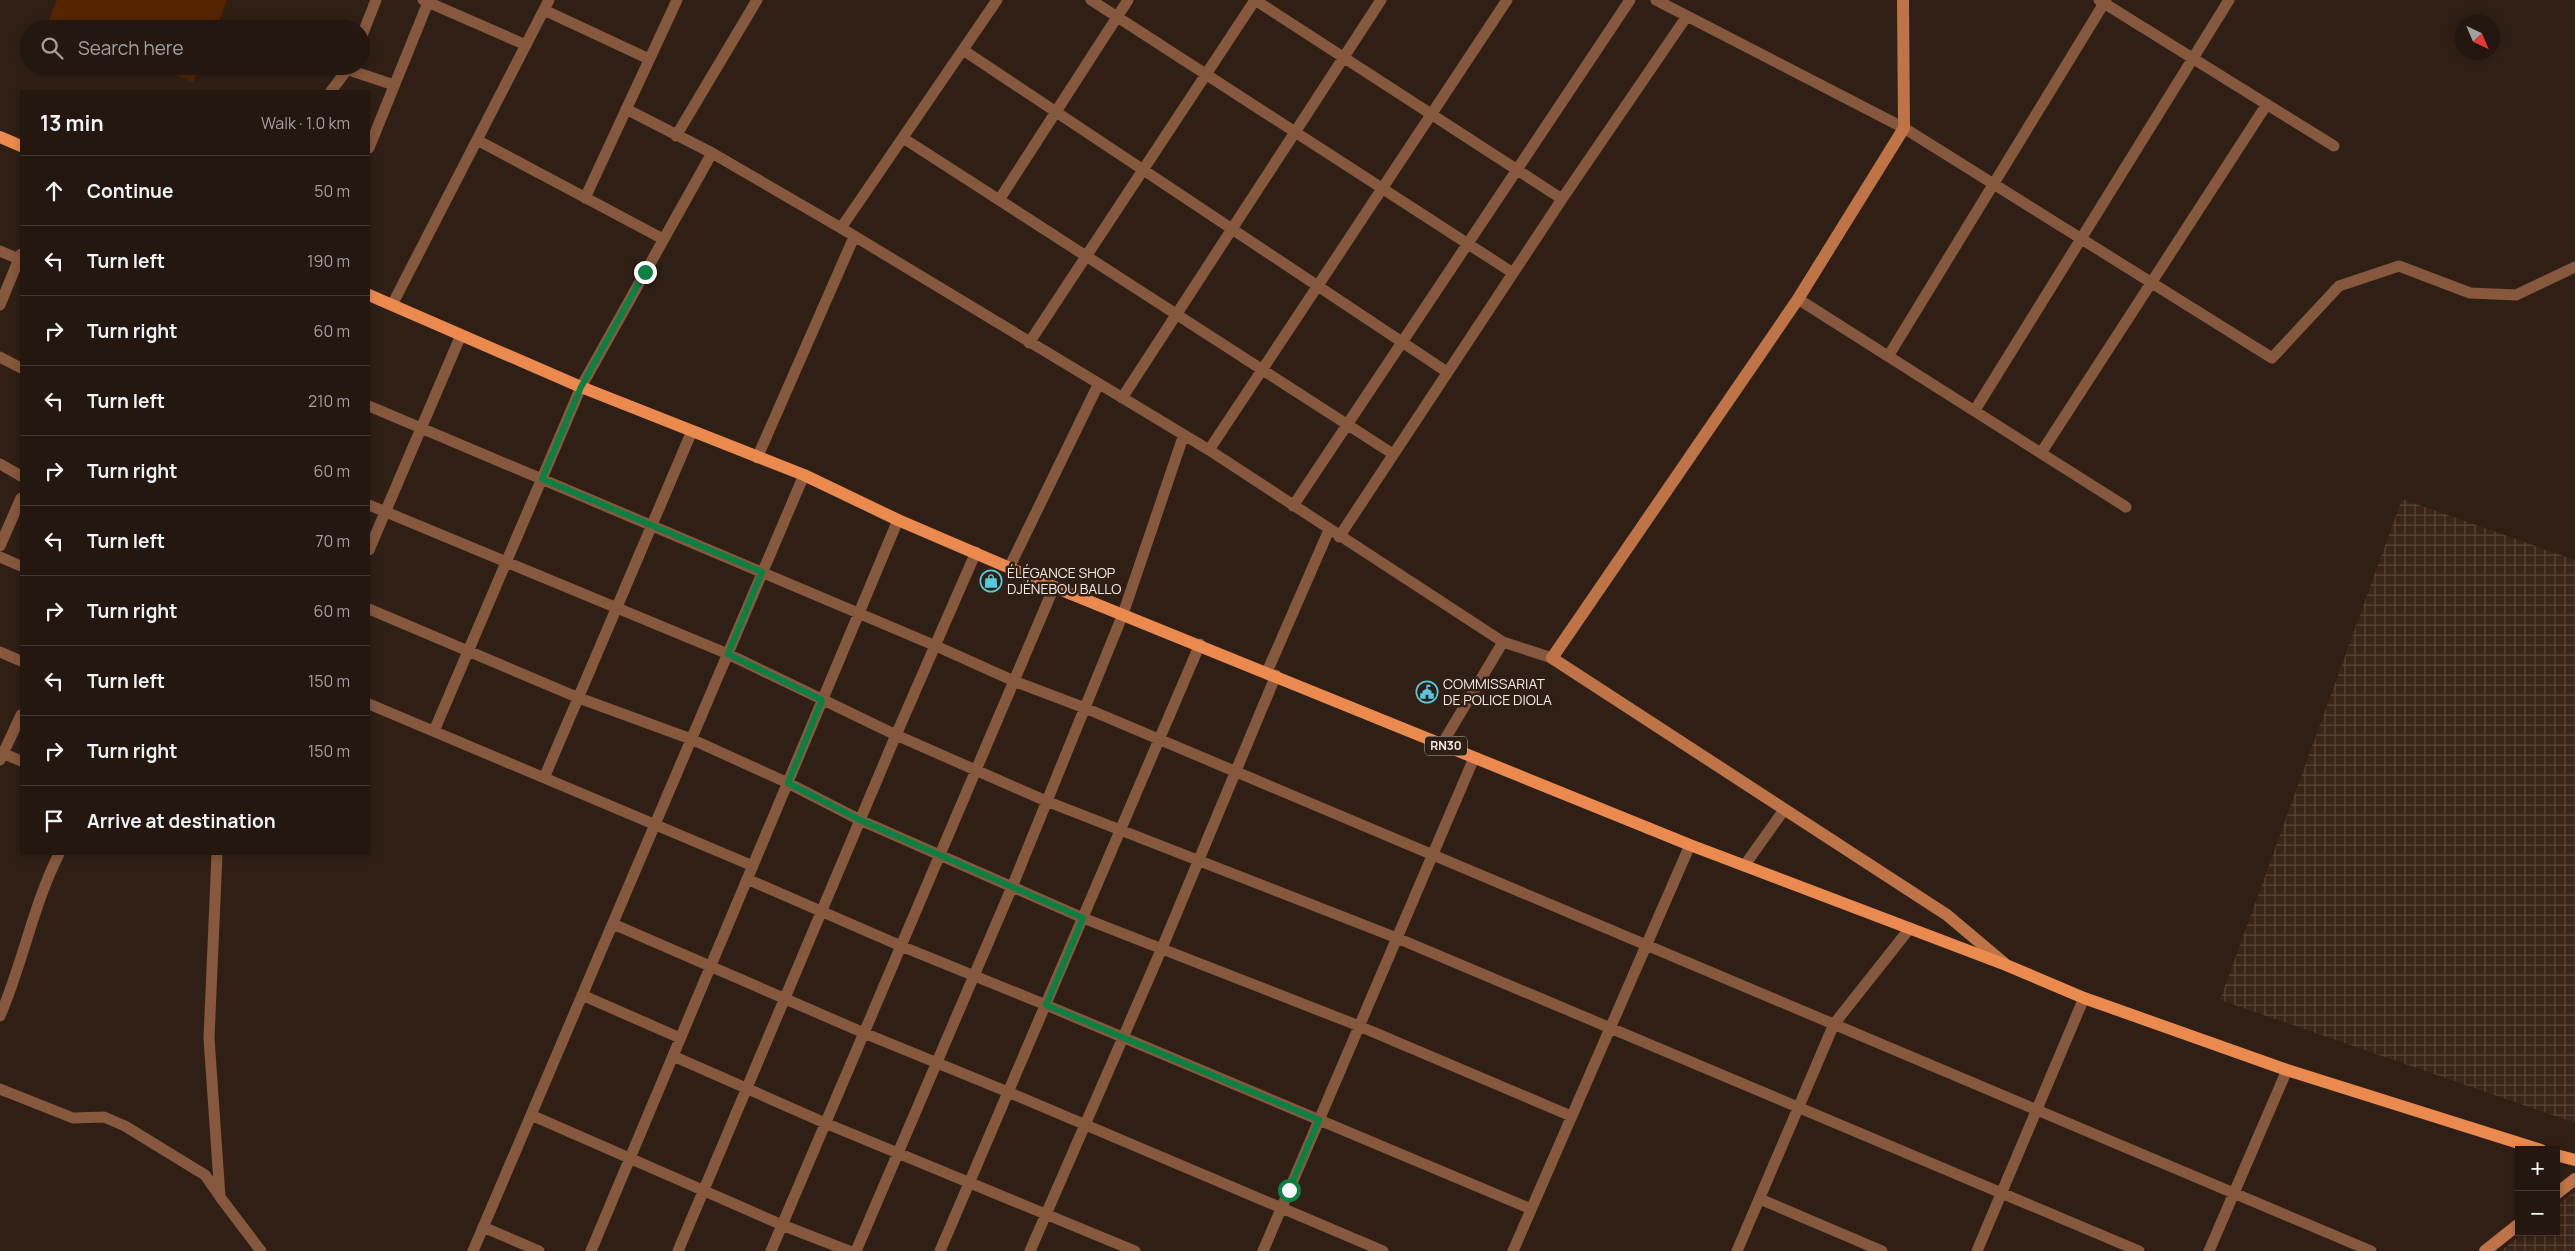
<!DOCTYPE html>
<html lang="en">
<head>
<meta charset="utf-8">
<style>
	:root { --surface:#241710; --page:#30241e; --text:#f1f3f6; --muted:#a39f9f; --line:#413630 }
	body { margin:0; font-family:Manrope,sans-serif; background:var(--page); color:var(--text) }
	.controls { position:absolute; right:15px; bottom:15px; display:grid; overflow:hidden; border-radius:0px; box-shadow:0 2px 8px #0003 }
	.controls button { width:45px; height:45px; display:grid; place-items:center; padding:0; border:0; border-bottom:1px solid var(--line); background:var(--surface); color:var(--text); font:25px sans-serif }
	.compass { position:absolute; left:2455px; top:15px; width:45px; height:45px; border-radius:50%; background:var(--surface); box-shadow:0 2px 8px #0003; rotate:136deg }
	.stop { position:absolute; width:15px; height:15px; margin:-11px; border:4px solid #0b8043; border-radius:50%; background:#fff }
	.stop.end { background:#0b8043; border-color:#fff; box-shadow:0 1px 5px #0008 }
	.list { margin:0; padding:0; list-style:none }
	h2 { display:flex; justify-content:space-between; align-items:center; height:65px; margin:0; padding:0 20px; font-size:21px }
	h2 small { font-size:16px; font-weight:400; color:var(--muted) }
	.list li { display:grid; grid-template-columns:32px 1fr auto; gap:15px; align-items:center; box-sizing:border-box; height:70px; padding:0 20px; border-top:1px solid var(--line) }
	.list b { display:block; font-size:19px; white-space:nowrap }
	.list em { font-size:16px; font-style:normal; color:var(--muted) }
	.icon { flex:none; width:28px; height:28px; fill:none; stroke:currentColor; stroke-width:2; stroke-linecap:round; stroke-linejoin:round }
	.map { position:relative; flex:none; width:2575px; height:1251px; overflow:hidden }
	.search { position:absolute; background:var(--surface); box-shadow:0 2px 8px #0003; left:20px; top:20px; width:350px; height:55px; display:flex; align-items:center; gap:12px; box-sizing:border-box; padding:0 18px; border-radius:28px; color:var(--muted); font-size:19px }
	.panel { position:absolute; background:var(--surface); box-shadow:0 2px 8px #0003; left:20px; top:90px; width:350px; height:765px; border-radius:0px }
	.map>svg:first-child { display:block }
</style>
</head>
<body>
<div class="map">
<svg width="2575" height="1251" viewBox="0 0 2575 1251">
	<defs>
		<pattern id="industrial-grid" width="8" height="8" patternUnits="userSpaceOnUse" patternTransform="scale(1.25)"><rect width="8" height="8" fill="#3c2517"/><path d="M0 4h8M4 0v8" fill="none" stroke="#594539"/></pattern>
	</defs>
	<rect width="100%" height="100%" fill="#301f15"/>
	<!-- industrial -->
	<path fill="url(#industrial-grid)" d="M2402,499l173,61v563l-355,-123z
		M2575,1191v60h-74l23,-19h32v-26z"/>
	<!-- green -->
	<path fill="#552502" d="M57,0h170l-11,29h-152l-16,-7z
		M155,66h45l-7,16z"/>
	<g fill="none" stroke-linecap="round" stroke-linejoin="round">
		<!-- street -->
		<path stroke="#86583d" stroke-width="11" d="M423,0l103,45
			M1091,0l422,273
			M1255,0l307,199
			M1656,0l248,128 368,230 67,-72 60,-20 71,27 46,2 59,-28
			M2099,0l235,146
			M544,10l105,49
			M361,38l15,-38
			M963,50l484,322
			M349,70l45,15
			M331,91l19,-25
			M626,109l86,44 129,75 368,222 294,192 49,16
			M676,136l81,-136
			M903,138l490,316
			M477,140l186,99
			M369,148l60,-148
			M585,198l92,-198
			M999,200l129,-200
			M841,228l156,-228
			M0,251l21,9
			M1798,299l328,208
			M0,305l21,-51
			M392,305l157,-305
			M1029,343l226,-343
			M1889,355l217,-355
			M0,357l21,11
			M1122,398l259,-398
			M369,406l567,240 78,35 71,27 1286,543
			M1975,410l254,-410
			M1209,450l298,-450
			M2041,453l226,-349
			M757,458l97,-221
			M0,464l21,12
			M369,505l359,149 168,81 150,66 351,137 742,313
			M1293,506l337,-506
			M1339,537l223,-338 125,-183
			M0,546l21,-48
			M369,550l92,-215
			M0,557l21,9
			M1010,566l88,-181
			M369,609l210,89 112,41 97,44 72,37 223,98 276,108 212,90
			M0,652l21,9
			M1267,672l62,-142
			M369,704l384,162
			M434,731l147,-344 131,-234
			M1442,744l61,-102
			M0,752l21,9
			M0,760l21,-45
			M544,778l148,-347
			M217,854l-8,184 11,159 41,54
			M1744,866l40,-56
			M747,879l154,67 145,59 485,204
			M613,924l251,109 144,59 375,159
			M582,995l98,43
			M0,1016c23,-53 33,-111 59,-162
			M673,1056l152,67 310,128
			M0,1089l73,29 31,-1 21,9 80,49 14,20
			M531,1115l251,110 67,26
			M1760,1199l122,52
			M483,1227l56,24
			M473,1251l331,-776
			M591,1251l307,-731
			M678,1251l218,-516 80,-183
			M771,1251l283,-664
			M856,1251l156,-364 111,-273 60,-177
			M940,1251l260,-607
			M1030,1251l132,-303 114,-273
			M1263,1251l211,-493
			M1513,1251l177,-406
			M1737,1251l97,-227 76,-96
			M1977,1251l107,-253
			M2209,1251l78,-181"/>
		<!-- secondary -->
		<path stroke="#be7447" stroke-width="12" d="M1903,0l1,128 -106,171 -246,359 395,257 57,48
			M2556,1194l19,-15
			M2485,1251l34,-27"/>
		<!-- primary -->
		<path stroke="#ea8a4e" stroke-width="12" d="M0,137l21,9
			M369,295l212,92 223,88 94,45 156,67 636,258 316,120 78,33 203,72 254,80
			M2556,1155l19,5"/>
	</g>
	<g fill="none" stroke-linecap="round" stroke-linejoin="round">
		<!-- route -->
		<path stroke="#0b8043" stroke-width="6" d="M645,272l-64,115 -39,92 220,93 -34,82 94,46 -34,83 72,37 223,98 -37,87 273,115 -30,70"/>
	</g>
	<!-- icons -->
	<defs>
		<g id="shop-ring" transform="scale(1.125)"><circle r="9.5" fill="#301f15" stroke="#55cadf" stroke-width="1.5"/><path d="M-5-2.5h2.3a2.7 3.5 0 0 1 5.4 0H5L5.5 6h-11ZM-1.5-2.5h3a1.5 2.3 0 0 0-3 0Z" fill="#55cadf"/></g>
		<g id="civic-ring" transform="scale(1.125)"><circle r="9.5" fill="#301f15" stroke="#55cadf" stroke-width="1.5"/><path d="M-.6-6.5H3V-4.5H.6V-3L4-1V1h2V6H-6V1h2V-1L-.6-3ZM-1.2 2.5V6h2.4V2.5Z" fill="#55cadf"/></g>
	</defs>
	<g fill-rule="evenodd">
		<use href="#shop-ring" x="991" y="581"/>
		<use href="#civic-ring" x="1427" y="692"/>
	</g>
	<g text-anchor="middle" stroke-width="5" stroke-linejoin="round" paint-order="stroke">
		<!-- shield labels -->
		<rect fill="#301f15" stroke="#bbaea6" stroke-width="1" x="1425" y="736.5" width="42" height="19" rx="4"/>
		<g font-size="12" font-weight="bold" fill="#f7ebe4">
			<text x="1446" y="750">RN30</text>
		</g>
		<!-- poi labels -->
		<g font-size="14" fill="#f7ebe4" stroke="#301f15" text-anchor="start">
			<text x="1007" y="578">ÉLÉGANCE SHOP<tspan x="1007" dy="16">DJÉNEBOU BALLO</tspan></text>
			<text x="1443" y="689">COMMISSARIAT<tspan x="1443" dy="16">DE POLICE DIOLA</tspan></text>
		</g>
	</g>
</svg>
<div class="controls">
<button>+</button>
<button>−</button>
</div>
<svg class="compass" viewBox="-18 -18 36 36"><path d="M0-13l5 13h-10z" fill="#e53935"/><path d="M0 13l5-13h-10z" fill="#a39f9f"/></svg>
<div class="stop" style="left:1289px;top:1190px"></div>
<div class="stop end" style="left:645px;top:272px"></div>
<div class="search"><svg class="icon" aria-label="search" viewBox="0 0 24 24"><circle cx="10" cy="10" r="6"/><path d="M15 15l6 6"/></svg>Search here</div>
<section class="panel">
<h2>13 min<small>Walk · 1.0 km</small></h2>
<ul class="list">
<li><svg class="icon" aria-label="ahead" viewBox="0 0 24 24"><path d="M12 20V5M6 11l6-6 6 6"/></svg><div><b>Continue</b></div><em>50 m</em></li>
<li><svg class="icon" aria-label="left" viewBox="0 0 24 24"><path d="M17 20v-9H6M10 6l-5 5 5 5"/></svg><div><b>Turn left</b></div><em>190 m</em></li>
<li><svg class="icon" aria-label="right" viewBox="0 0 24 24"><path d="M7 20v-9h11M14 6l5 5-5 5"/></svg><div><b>Turn right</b></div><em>60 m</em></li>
<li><svg class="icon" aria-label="left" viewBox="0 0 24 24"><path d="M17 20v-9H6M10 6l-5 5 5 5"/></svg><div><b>Turn left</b></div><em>210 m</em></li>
<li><svg class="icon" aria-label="right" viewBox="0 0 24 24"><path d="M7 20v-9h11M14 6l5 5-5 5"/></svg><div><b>Turn right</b></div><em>60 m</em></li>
<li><svg class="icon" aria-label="left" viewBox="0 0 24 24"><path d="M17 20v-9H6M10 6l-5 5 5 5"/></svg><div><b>Turn left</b></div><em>70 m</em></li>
<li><svg class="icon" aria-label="right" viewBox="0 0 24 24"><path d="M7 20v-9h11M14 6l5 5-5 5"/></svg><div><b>Turn right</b></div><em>60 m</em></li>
<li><svg class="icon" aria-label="left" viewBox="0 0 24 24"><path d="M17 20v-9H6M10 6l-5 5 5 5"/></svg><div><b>Turn left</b></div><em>150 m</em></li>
<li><svg class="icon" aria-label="right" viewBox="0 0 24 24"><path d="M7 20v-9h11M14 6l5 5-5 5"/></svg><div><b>Turn right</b></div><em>150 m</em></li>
<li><svg class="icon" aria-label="arrive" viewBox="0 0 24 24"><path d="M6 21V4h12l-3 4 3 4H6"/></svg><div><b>Arrive at destination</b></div></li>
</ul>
</section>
</div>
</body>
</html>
